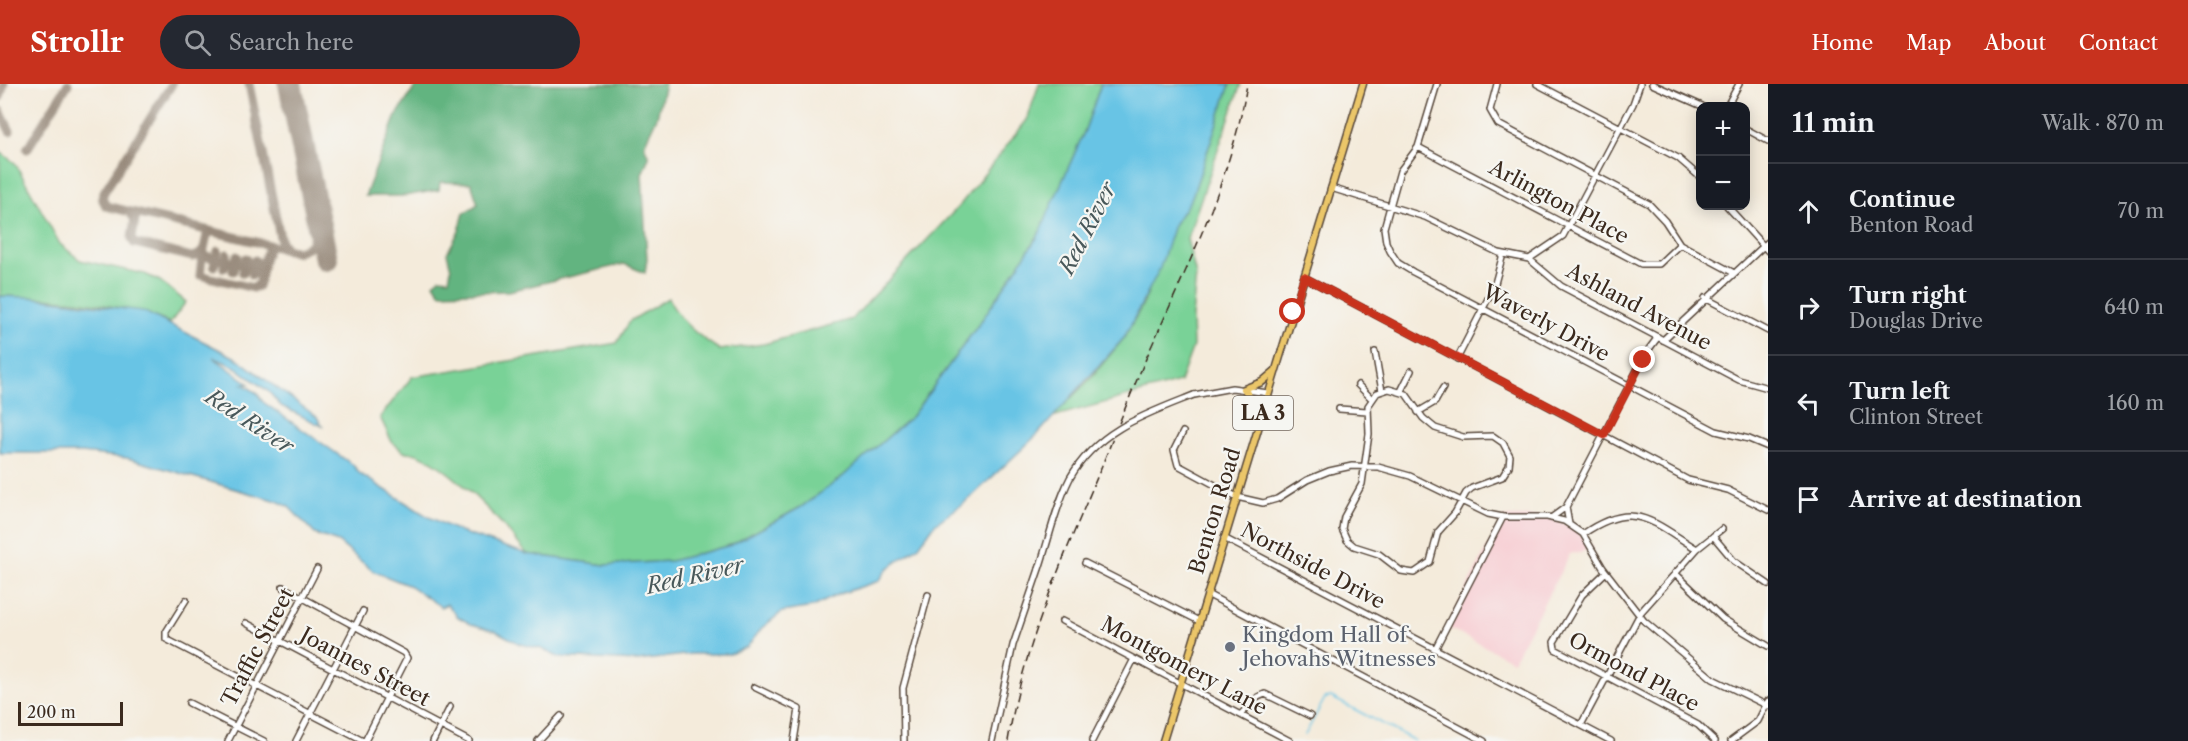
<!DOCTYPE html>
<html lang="en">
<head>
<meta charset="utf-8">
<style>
	:root { --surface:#171b24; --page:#242831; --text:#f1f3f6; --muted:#9ea1a6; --line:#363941; --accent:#c8321e }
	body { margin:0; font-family:"Libre Caslon Text",serif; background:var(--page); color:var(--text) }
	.controls { position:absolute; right:18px; top:18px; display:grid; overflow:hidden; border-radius:12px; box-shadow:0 3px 15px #0003 }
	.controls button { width:54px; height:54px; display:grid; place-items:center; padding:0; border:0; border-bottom:2px solid var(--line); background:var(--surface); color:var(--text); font:30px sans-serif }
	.scale { position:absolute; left:18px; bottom:15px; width:105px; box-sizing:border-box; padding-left:6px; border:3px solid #3b2a1e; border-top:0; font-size:16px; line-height:21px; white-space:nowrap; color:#3b2a1e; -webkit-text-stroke:4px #f6f6f2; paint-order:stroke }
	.stop { position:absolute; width:18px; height:18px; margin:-14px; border:4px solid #c8321e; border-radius:50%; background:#fff }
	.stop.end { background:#c8321e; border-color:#fff; box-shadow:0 2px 6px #0008 }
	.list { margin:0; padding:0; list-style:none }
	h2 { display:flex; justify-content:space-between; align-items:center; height:78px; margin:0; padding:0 24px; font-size:26px }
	h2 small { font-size:20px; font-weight:400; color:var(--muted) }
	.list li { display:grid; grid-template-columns:39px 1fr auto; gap:18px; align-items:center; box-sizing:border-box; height:96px; padding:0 24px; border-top:2px solid var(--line) }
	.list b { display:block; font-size:22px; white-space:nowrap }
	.list p { margin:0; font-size:20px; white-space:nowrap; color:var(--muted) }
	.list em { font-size:20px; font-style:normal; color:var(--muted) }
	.icon { flex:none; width:33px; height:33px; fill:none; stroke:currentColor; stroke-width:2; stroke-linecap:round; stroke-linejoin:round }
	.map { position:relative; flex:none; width:1768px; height:657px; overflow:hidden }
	header { display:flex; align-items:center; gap:36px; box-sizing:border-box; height:84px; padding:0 30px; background:var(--accent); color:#fff }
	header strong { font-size:28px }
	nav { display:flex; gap:33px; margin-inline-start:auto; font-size:21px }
	.search { width:420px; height:54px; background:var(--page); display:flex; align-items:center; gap:15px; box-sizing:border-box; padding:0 21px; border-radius:33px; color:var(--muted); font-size:22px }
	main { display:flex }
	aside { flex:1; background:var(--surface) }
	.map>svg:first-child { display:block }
</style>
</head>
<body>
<header>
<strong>Strollr</strong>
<div class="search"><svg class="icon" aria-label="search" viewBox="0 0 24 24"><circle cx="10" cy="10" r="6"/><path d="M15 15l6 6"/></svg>Search here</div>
<nav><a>Home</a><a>Map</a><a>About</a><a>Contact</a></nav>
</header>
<main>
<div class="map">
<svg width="1768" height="657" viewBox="0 0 1768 657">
	<rect width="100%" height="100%" fill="#f6f6f2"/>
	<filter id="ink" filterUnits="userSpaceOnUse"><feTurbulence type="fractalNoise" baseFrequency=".0167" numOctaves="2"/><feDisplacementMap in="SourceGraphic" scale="12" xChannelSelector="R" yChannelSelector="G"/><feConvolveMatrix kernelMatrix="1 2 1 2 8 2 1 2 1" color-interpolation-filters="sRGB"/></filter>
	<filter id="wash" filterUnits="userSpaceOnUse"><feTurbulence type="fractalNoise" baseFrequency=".008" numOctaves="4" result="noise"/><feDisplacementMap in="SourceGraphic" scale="24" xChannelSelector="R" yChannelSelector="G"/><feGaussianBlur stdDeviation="1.35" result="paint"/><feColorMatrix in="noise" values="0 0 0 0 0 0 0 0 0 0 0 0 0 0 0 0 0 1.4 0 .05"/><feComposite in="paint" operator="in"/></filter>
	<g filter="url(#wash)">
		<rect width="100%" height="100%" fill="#f4ebdb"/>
		<!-- built -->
		<path fill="#f7cfd4" d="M1503,433h44l29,11 17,21 -23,5 -57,107 -66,-34z"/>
		<!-- green -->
		<path fill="#79d297" stroke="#5a7e5a" stroke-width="1.5" d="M1039,0h62l-16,46 -47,106 -54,81 -72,99 -71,62 -40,29 -70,38 -60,16 -66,4 -78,-11c-21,-27 -88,-104 -123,-102l-12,-10 -12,-25 32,-40 205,-34 13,-22 38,-23c13,25 29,37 52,52l44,-6 88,-25 108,-114 67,-85z
			M1230,0h11l-54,155 9,36 -4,43 1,28 -13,36 -128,35 37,-37 35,-42 20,-36 30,-77 18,-28z
			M0,68l15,11 45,81 20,16 65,14 15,7 26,21 -16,21c-49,-21 -116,-25 -170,-27z"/>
		<!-- forest -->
		<path fill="#62b480" stroke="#4e6f4f" stroke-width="1.5" d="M417,0h248l-8,33 -13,28 5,12 -7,17 5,85 -2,14 -21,-9 -115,27 -69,2 -6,-10 6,-5 9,1 2,-10 -4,-16 12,-22 5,-18 14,-9 -7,-21 -31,-1 -1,8 -35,6h-39l30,-78z"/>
		<!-- water -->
		<path fill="#67c4e5" stroke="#517782" stroke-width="1.5" d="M1101,0h129l-38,113 -18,28 -14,43 -36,70 -86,96 -70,66 -33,24 -16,22 -32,23 -8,12 -40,13 -26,13 -31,5 -19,15 -16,20 -17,7h-39l-53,7 -80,-4 -16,-8 -22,-5 -24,-13 -25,-7 -13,-7 -11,-13 -6,3 -31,-21 -37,-15 -35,-29 -23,-8 -27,-28 -11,-5 -150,-43 -45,-5h-82v-157l29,1 114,14 93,47 81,59 5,9 -41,-20 -12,-14 -34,-25 -22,-10 34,25 2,2h-6l14,9 6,9 90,63 7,9 67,42 33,16 67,22 78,11 66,-4 60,-16 70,-38 40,-29 71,-62 72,-99 54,-81 47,-106z"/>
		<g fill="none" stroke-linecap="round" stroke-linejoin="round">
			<!-- stream -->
			<path stroke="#67c4e5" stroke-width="1.5" d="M1305,651l20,-37 6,-1 84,44"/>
			<!-- taxiway -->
			<path stroke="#988a7c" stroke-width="9" d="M172,0l-68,108 -2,6 4,8 192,46 13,-7 7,-23
				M249,0l32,158 6,8
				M0,13l4,-13
				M0,27l10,20
				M27,65l41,-65
				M130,129l5,6 -3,19 2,5 58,14 7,-2 5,-5
				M212,148l-5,3 -4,18 2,3 56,13 7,-20 3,-3
				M205,172l-3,2 -2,17 53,13 5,-2 5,-19
				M214,182l4,-15
				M224,184l3,-14
				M233,187l4,-15
				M243,189l3,-15
				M252,191l3,-15"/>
			<!-- runway -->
			<path stroke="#988a7c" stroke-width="24" d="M290,0l36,175"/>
		</g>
	</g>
	<g filter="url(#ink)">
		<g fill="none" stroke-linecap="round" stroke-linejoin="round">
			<!-- minor casing -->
			<g stroke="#57473a" stroke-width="8">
				<path id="minor" d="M1437,0l-19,63 -18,24 -16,57 2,14 4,9 8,12 15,9 303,159 33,8 19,8
					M1497,0l-7,26 8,14 151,80 16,17 15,23 54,29
					M1537,0l141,74 22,19
					M1652,0l50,22
					M1727,22l12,-22
					M1746,45l22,12
					M1418,63l223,117h18l21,-20
					M1331,104l94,29 74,36 30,6 32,27 178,94 29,8
					M1727,122l41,45
					M1529,175l34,-23 70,-132 7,-20
					M1304,193l384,203 40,10 40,20
					M1705,214l63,33
					M1663,256l105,-98
					M1375,268l7,39
					M1457,275l37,-72 9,-33
					M1358,301l14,14
					M1389,305l17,5 17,24 12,10 28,9 30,-1 10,7 7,13 -1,10 -7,11 -30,11 -6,5 -11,20 -17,19 -8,30 -16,11 -13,-2 -22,-17 -25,-8 -7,-6 -5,-11 2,-12 18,-33 7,-50 -1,-28 9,-13z
					M1401,307l10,-20
					M1194,311l38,-7 36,5
					M1339,325l28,2
					M1418,328l17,-10 8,-14
					M1183,348l-9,18 4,15 59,32 26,6 14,-4 30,-19 22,-9 23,-5 26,1 32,9 78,38 15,3h44l17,4 19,13 20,34 41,53 69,58 55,27
					M1551,434l15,-11
					M1569,440l-3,-17 80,-154 12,-16
					M1583,450c51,-35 68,-13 114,15
					M1713,452l21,25 34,23
					M1224,454l387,203
					M1085,479l114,58
					M1606,488l-24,23 -28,47 1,7 143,76 17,16
					M1675,489l48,46 45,27
					M283,503l121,66 3,5 -42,83
					M1207,510l277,147
					M186,516l-20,32v7l197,102
					M1062,537l228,120
					M246,539l223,118
					M1435,565l68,-132
					M754,603l45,22 -5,32
					M189,619l75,38
					M1241,630l17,-17 7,-3 45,22
					M1581,641l60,-113 56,-63 25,-20
					M228,657l89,-172
					M296,657l67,-130
					M433,657l17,-34
					M538,657l23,-25
					M904,657l-1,-53 25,-93
					M992,657l21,-96 26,-76
					M1092,657l42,-82
					M1731,657l27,-20 10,-20"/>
			</g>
			<!-- major casing -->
			<g stroke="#57473a" stroke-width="9">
				<path id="major" d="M1260,337l-4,-16 -12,-16 18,-7 13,-11
					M1163,657l200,-657"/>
			</g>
			<!-- minor -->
			<use href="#minor" stroke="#fff" stroke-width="5"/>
			<!-- major -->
			<use href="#major" stroke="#ebc669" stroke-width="6"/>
			<!-- rail -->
			<path stroke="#3b2a1e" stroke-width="1.5" stroke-dasharray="9 4.5" stroke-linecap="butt" d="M1008,657c16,-97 53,-177 90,-266 20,-48 38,-96 60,-143 35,-77 76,-164 89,-248"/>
			<!-- minor-bridge casing -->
			<g stroke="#57473a" stroke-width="8" stroke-linecap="butt">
				<path id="minor-bridge" d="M1039,485c10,-30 17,-64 31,-91 27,-48 76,-64 124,-83"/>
			</g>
			<!-- minor-bridge -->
			<use href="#minor-bridge" stroke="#fff" stroke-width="5"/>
		</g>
	</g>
	<g fill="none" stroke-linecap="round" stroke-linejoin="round" filter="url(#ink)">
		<!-- route -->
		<path stroke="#c8321e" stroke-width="8" d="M1293,228l11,-35 300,158 39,-75"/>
	</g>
	<!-- markers -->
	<circle fill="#6b7280" stroke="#f6f6f2" stroke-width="2" cx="1230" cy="563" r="6"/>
	<g text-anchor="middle" stroke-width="4.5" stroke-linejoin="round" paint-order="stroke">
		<!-- shield labels -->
		<rect fill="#f6f6f2" stroke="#73675e" stroke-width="1.5" x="1233" y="312" width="60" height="34" rx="4.5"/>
		<g font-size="20" font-weight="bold" fill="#3b2a1e">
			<text x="1263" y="336">LA 3</text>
		</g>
		<!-- street labels -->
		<g font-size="21" fill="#3b2a1e" stroke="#f6f6f2">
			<text transform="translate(1559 118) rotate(28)" y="7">Arlington Place</text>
			<text transform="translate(1639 223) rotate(28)" y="7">Ashland Avenue</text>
			<text transform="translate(1546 239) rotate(28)" y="7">Waverly Drive</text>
			<text transform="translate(1215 427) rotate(-73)" y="7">Benton Road</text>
			<text transform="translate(1313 482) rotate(28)" y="7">Northside Drive</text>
			<text transform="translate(258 563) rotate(-62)" y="7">Traffic Street</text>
			<text transform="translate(1184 582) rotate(28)" y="7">Montgomery Lane</text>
			<text transform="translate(365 583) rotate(28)" y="7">Joannes Street</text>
			<text transform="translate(1634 588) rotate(28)" y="7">Ormond Place</text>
		</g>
		<!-- worship labels -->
		<g font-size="21" fill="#5b616d" stroke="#f6f6f2" text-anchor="start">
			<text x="1242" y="558">Kingdom Hall of<tspan x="1242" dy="24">Jehovahs Witnesses</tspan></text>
		</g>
		<!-- water labels -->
		<g font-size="22" font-style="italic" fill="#48585a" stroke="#f6f6f2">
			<text transform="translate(1087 144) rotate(-63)" y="8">Red River</text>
			<text transform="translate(250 337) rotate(33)" y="8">Red River</text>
			<text transform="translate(695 491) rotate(-13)" y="8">Red River</text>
		</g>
	</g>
</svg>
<div class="controls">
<button>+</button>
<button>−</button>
</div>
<div class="scale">200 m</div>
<div class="stop" style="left:1293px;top:228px"></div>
<div class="stop end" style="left:1643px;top:276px"></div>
</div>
<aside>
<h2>11 min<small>Walk · 870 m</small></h2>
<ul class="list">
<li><svg class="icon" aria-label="ahead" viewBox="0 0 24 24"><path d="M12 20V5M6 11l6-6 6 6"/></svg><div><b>Continue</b><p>Benton Road</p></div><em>70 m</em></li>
<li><svg class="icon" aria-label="right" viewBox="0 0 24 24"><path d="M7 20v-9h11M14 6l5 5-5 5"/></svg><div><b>Turn right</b><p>Douglas Drive</p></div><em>640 m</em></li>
<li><svg class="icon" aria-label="left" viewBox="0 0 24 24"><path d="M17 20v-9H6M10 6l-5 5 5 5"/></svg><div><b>Turn left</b><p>Clinton Street</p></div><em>160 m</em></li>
<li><svg class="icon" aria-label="arrive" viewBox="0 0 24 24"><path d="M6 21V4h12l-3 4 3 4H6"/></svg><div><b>Arrive at destination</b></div></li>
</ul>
</aside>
</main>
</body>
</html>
